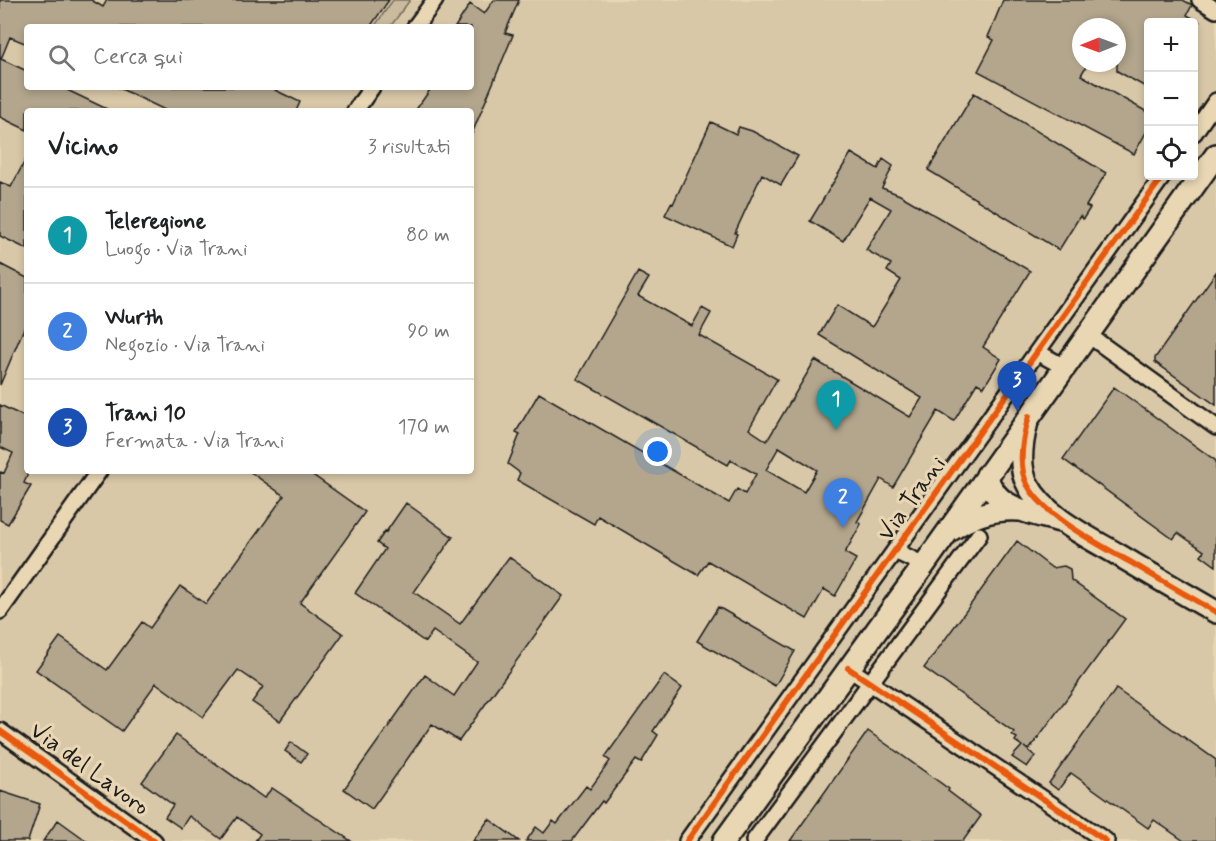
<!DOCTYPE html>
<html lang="it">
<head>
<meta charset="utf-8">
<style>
	:root { --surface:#fff; --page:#f2f2f2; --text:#202124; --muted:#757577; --line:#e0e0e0; --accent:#ea580c }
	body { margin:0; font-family:Mynerve,sans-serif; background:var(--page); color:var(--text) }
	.controls { position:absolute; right:18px; top:18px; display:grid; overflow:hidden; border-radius:6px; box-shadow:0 3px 9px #0003 }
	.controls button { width:54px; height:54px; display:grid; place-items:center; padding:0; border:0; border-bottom:2px solid var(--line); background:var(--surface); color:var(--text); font:30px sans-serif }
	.compass { position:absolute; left:1072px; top:18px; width:54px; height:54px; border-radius:50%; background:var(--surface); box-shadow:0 3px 9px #0003; rotate:269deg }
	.you { position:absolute; left:658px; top:452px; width:21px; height:21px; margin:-15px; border:4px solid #fff; border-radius:50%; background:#1a73e8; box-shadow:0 0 0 9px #1a73e833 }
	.badge { display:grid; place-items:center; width:39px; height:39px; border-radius:50%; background:var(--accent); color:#fff; font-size:20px; font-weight:700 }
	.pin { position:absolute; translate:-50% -50px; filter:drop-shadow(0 2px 3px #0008) }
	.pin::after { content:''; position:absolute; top:32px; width:21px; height:18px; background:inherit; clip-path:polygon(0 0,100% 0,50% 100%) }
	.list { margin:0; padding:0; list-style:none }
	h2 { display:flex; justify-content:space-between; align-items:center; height:78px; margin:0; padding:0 24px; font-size:26px }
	h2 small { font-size:20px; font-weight:400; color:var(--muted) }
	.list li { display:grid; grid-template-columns:39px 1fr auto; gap:18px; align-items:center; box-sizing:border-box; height:96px; padding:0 24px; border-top:2px solid var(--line) }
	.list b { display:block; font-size:22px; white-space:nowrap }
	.list p { margin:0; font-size:20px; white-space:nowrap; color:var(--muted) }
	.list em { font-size:20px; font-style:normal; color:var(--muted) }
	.icon { flex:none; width:33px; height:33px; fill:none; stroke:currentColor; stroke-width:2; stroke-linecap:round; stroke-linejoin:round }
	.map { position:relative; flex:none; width:1216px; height:841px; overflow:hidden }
	.search { position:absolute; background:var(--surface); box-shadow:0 3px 9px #0003; left:24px; top:24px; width:450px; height:66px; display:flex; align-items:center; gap:15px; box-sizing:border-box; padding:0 21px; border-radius:6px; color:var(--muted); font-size:22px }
	.panel { position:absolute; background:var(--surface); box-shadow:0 3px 9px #0003; left:24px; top:108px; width:450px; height:366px; border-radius:6px }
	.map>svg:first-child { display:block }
</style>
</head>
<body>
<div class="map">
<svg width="1216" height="841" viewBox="0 0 1216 841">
	<rect width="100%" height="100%" fill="#e9d7b4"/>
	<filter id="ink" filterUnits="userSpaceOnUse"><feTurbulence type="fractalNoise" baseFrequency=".0167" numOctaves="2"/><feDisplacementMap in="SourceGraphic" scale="12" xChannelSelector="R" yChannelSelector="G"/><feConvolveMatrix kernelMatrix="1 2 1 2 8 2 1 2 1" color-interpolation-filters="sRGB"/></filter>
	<g filter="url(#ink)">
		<!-- built -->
		<path fill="#d9c8a8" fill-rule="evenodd" d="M0,0h1216v841h-1216zM1148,22h46v154h-46zM27,27h444v60h-444zM1081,27h36v36h-36zM27,111h444v360h-444z"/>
		<!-- green -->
		<path fill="#cbbb9e" stroke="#746c5d" stroke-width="1.5" d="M393,0h17l-20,27h-16z"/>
		<!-- building -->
		<path fill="#b3a68d" stroke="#1c1c1c" stroke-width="1.5" fill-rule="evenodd" d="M0,0h91l12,7 4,-7h282l-19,27h-343v17l-17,-7 -9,22 26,12v16h34l50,24h-84v19l-27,-13z
			M494,0h25l-14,33 8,2 -42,101v-25h-56l17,-24h39v-60h-16l15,-23 14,10z
			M1003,0h180l9,5 -5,10 13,7h-51v67l-32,-18v-44h-36v36h7l-7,12 68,38v14l-15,27 -156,-83 16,-31 -6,-3z
			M117,87h159l-1,3 25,12 -4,9h-129z
			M974,93l132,80 -20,33 4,2 -7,11 -3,-3 -21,34 -131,-80z
			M711,122l25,12 3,-7 13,4 46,25 -17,29 -19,-11 -27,59 2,1 -5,12 -67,-31 6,-12 2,1z
			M851,153l27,16 5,-10 10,7 -11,22 18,7 130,76 -47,76 18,12 -17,28 -7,-4 -23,38 -16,-10 -45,76 -12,-8 -24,43 4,2 -16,29 11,6 -21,37 -11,-7 -17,30 -99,-58 -10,14 -100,-59 -4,8 -77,-44 3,-7 -12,-9 12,-30 -4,-2 23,-39 190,110 8,-14 8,5 11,-20 -25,-14 -3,5 -151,-86 61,-107 11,6 -11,18 54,30 10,-18 9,5 -12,22 78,44 -28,50 18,12 48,-81 95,57 12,-19 -103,-63 18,-30 35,22 29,-47 -14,-9 4,-7 -25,-14 25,-41 -21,-12 -27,44 -33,-20zM779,447l38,23 -13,22 -38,-22z
			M27,157v92l-27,-13v-54l11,5z
			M0,264l27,14v43l-27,64z
			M1216,272v133l-61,-43v-4z
			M1114,387l102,74v105l-15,-11 3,-4 -26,-18 -5,6 -110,-80z
			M0,405l27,13v58l-3,7 7,3 -23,38 -8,-4v-48l4,1 9,-20 -13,-6z
			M249,471h58l58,41 -65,91 43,31 -63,87 -28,-19 11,-15 -25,-17 -35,47 -47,-34 -34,48 -86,-61 24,-33 47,33 35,-48 8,6 30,-42 26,18 78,-108z
			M406,503l47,34 -39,55 46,32 49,-67 54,39 -104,145 -27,-17 -60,85 -28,-20 81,-114 29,21 23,-34 -44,-31 -8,11 -70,-49 30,-44 -8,-6 8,-12 1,1z
			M1017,541l35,27 12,-2 6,3 1,11 54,39 -96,131 -5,-3 11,9 -8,11 -15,-10 10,-11 -7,-5 2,-3 -5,-3 2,-3 -90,-64z
			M718,607l77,44 -20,35 -78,-45z
			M664,675l18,13 -29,43 5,4 -17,28 -5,-3 -32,43 -2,-2 -30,40h-46l10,-14 8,6 9,-12 4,3 29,-38 4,3 20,-28 -5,-4z
			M1116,689l100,71v81h-32l-30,-21 -6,8 -77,-55 -13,17 -9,-7z
			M868,731l81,58 -1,2 33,25 -18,25h-173z
			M176,735l88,63 8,-10 79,53h-96l5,-7 -23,-17 -16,22 -32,-23 -8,12 -16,-11 8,-12 -31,-23z
			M291,742l16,12 -6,8 -16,-11z
			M0,791l40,13 -12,37h-28z
			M489,819l30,22h-46z
			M58,820l29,21h-44z"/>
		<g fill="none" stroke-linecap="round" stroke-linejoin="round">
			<!-- street casing -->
			<g stroke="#1c1c1c" stroke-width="20">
				<path id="street" d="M1200,0l16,10
					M415,27l20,-27
					M355,111l17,-24
					M1194,133l22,-32
					M1087,334l129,93
					M1037,352l27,15
					M895,551l29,14
					M0,611l99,-140
					M848,668l258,173
					M0,731l154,110
					M687,841l476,-665
					M754,841l225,-306"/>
			</g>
			<!-- secondary casing -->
			<g stroke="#1c1c1c" stroke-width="26">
				<path id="secondary" d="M1027,422c-5,19 -9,46 1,63 16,31 60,52 89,69 33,20 66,39 99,58
					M987,475c5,34 46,38 73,46
					M951,530c21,-15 43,-22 69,-20
					M724,841l200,-276 292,-410"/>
			</g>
			<!-- street -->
			<use href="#street" stroke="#e9d7b4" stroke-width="15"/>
			<!-- secondary -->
			<use href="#secondary" stroke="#e9d7b4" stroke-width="21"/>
			<!-- cycleway casing -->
			<g stroke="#e9d7b4" stroke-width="10">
				<path id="cycleway" d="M1029,416c-6,20 -12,48 -2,68 16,32 75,62 105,79 28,17 56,33 84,49
					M848,668l258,173
					M0,731l154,110
					M687,841l476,-665"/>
			</g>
			<!-- cycleway -->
			<use href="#cycleway" stroke="#e8590c" stroke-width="6"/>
		</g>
	</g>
	<g text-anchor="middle" stroke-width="6" stroke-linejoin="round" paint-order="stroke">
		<!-- street labels -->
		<g font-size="24" fill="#1c1c1c" stroke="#e9d7b4">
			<text transform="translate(911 498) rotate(-54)" y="8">Via Trani</text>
			<text transform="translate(90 768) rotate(36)" y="8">Via del Lavoro</text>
		</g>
	</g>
</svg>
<div class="controls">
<button>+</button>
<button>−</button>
<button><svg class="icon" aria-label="locate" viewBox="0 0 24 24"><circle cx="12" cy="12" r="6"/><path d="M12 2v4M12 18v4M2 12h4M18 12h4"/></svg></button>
</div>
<svg class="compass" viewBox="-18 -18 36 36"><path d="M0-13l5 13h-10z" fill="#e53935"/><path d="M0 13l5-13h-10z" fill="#757577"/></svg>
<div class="you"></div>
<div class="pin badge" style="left:836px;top:430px;background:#0f9aa8">1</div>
<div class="pin badge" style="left:843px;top:528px;background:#3f7fe0">2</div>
<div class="pin badge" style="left:1017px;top:411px;background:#1a4fb4">3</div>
<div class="search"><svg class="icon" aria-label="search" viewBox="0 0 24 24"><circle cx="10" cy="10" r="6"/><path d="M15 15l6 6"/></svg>Cerca qui</div>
<section class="panel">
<h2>Vicino<small>3 risultati</small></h2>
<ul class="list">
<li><span class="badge" style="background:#0f9aa8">1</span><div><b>Teleregione</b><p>Luogo · Via Trani</p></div><em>80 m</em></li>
<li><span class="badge" style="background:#3f7fe0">2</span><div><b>Wurth</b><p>Negozio · Via Trani</p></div><em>90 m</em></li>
<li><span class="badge" style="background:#1a4fb4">3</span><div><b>Trani 10</b><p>Fermata · Via Trani</p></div><em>170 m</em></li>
</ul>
</section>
</div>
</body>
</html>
